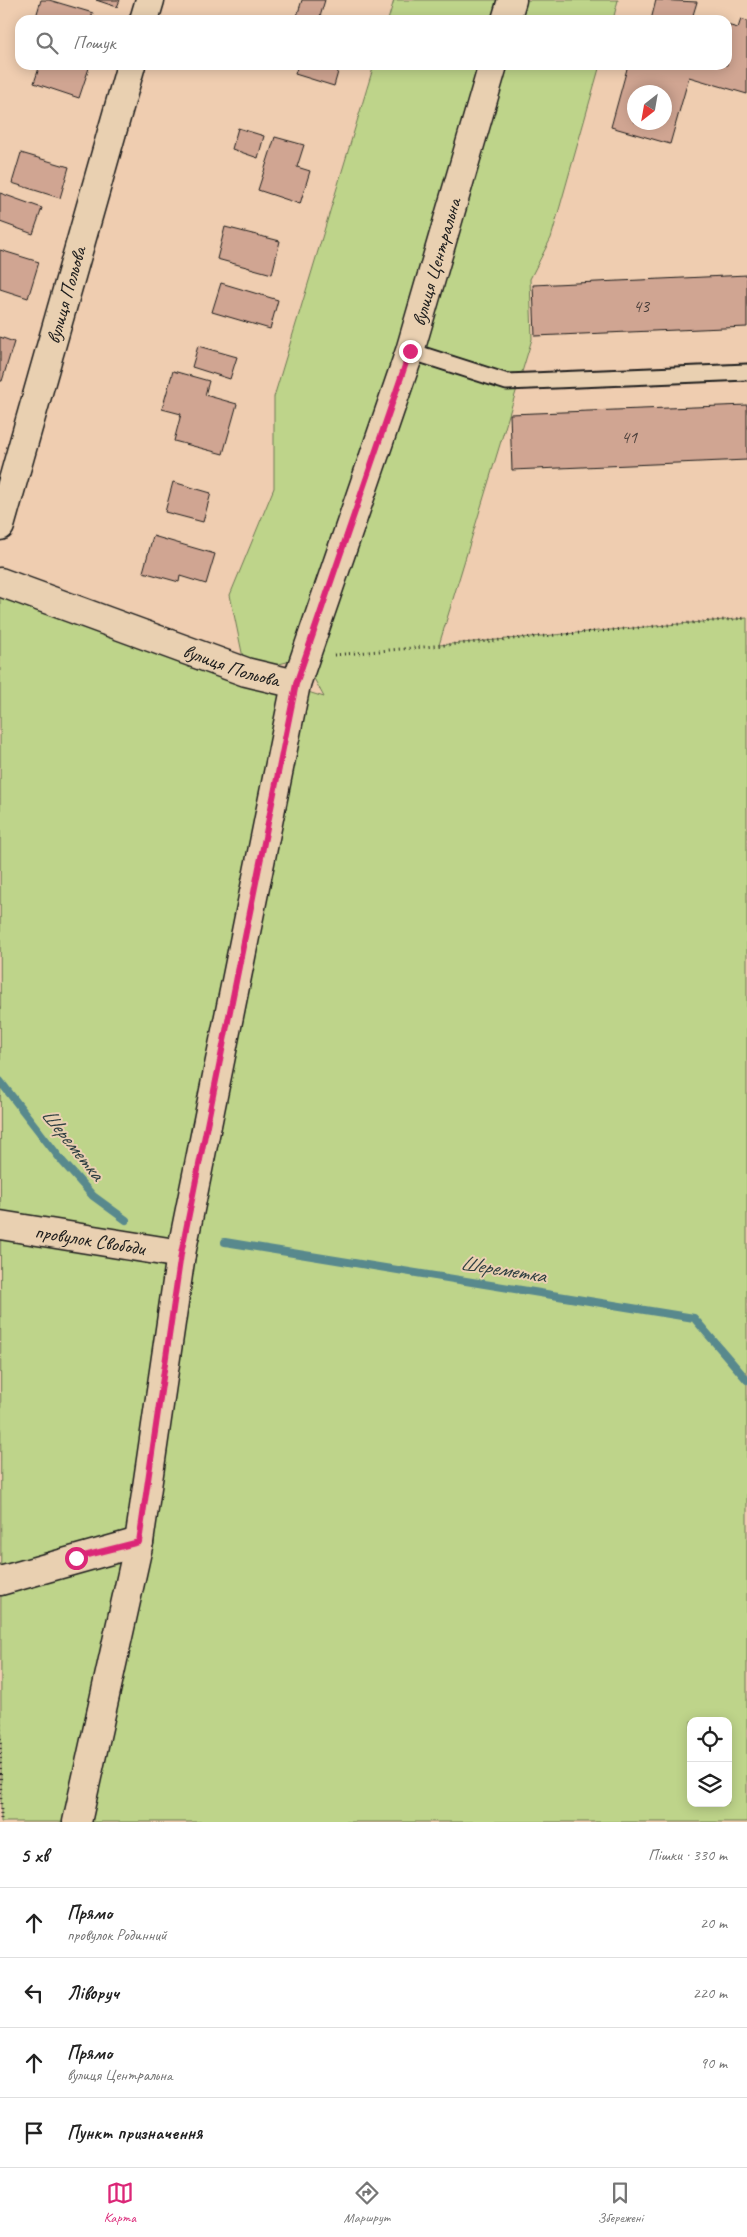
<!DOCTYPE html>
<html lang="uk">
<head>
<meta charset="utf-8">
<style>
	:root { --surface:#fff; --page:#f2f2f2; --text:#222; --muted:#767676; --line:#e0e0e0; --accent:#db2777 }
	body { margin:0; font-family:Caveat,sans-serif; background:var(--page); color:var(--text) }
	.controls { position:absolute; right:15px; bottom:15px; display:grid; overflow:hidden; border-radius:10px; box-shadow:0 2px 12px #0003 }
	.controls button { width:45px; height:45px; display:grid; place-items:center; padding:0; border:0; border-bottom:1px solid var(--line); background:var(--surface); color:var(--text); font:25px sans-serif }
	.compass { position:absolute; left:627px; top:85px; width:45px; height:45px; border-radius:50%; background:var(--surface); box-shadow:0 2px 12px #0003; rotate:211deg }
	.stop { position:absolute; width:15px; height:15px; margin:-11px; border:4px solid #db2777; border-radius:50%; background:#fff }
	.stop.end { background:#db2777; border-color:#fff; box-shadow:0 1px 5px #0008 }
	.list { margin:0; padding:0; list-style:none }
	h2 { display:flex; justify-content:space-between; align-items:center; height:65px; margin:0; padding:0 20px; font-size:21px }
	h2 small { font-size:16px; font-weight:400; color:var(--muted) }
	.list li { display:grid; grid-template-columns:32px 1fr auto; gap:15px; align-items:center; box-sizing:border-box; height:70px; padding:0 20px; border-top:1px solid var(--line) }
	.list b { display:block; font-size:19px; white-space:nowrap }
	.list p { margin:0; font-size:16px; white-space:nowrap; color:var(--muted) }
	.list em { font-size:16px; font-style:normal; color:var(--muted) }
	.icon { flex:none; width:28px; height:28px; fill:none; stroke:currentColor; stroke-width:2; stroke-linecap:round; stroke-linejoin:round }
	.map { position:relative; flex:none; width:747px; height:1822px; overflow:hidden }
	.search { position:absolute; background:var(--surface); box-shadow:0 2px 12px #0003; left:15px; right:15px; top:15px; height:55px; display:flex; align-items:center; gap:12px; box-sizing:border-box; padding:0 18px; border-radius:15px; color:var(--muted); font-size:19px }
	.sheet { height:345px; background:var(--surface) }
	nav { display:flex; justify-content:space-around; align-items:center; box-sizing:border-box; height:70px; border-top:1px solid var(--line); background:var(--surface); font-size:14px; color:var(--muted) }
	nav a { display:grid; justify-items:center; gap:2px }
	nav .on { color:var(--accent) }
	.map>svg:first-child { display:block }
</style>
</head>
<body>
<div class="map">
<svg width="747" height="1822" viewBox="0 0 747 1822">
	<rect width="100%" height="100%" fill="#efcdb0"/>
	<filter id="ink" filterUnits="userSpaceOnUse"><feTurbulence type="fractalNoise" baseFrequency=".02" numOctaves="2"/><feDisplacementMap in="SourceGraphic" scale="10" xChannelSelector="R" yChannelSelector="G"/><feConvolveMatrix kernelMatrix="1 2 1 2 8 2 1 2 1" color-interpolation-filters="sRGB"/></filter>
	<g filter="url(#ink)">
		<!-- green -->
		<path fill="#bed48a" stroke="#6d7853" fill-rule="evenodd" d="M394,0h224l-5,20h-225z
			M374,65h226l-49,173 -21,41 2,60 -93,306 308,-27v1204h-746l-1,-1240 246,90 -16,-77 44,-107v-91zM303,658l21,39 -77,-24v-1zM691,1721h37v82h-37z"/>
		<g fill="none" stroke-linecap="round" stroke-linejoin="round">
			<!-- stream -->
			<path stroke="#59898d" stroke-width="8" d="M0,1081l62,80 31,35 33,24
				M225,1242l469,76 53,62"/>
		</g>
		<!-- building -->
		<path fill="#d0a592" stroke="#1c1c1c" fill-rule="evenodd" d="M41,0h8l44,13 -3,7h-55z
			M96,0h24l-3,7z
			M302,0h23l-6,20 -22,-4z
			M656,0l41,2 -4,13 16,5h-58z
			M741,19l6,2v73l-58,-17 -19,67 -59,-17 17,-62h99v-40l11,3zM634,92h30v30h-30z
			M40,65h50l-11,33 -45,-15z
			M298,65h42l-6,21 -39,-12z
			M238,128l26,8 -6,22 -26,-9z
			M275,137l29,8 -7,22 13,4 -10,33 -42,-14z
			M21,153l48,14 -9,31 -48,-15z
			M0,193l42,15 -9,26 -33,-12z
			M225,227l55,14 -8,33 -55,-15z
			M0,250l39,12 -11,36 -28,-9z
			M747,275v52l-212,9 -2,-51z
			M221,283l57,17 -8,29 -58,-17z
			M0,337l14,5 -12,39h-2z
			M198,346l39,11 -7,22 -38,-12z
			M173,371l36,10 -4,14 32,9 -14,50 -49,-13 7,-27 -19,-5z
			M747,405v55l-235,10 -2,-56z
			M173,482l38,11 -8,29 -38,-10z
			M153,536l62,18 -9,30 -26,-8 -1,6 -36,-10z"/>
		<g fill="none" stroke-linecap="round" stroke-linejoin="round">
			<!-- service casing -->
			<g stroke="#1c1c1c" stroke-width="19">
				<path id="service" d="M410,351l97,31 240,-10"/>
			</g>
			<!-- minor casing -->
			<g stroke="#1c1c1c" stroke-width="31">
				<g id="minor">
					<path d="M144,20l6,-20"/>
					<path d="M506,20l6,-20"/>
					<path id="s1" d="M0,526l131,-461"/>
					<path id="s2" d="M0,582l246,90 50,12"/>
					<path id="s3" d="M0,1225l181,29"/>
					<path d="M0,1581l139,-39"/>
					<path id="s4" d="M77,1822l62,-280 42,-288 115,-570 114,-333 83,-286"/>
				</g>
			</g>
			<!-- path -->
			<path stroke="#1c1c1c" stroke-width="3" stroke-dasharray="1 4" stroke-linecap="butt" d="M334,655l413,-37
				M0,1723l1,99"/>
			<!-- service -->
			<use href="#service" stroke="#e9d0b1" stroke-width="15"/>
			<!-- minor -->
			<use href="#minor" stroke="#e9d0b1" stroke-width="28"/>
		</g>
	</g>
	<g fill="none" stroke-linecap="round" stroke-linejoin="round" filter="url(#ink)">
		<!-- route -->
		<path stroke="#db2777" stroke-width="6" d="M76,1558l63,-16 42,-288 115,-570 114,-333"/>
	</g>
	<g text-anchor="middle" stroke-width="4" stroke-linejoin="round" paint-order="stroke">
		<!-- number labels -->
		<g font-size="18" fill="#493e3a">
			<text x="641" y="312">43</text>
			<text x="629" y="443">41</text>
		</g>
		<!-- street labels -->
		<g font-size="20" fill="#1c1c1c" stroke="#e9d0b1">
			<text dy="7" stroke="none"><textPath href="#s4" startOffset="1604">вулиця Центральна</textPath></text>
			<text dy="7" stroke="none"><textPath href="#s1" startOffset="240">вулиця Польова</textPath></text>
			<text dy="7" stroke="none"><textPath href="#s2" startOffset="246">вулиця Польова</textPath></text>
			<text dy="7" stroke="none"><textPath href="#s3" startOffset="91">провулок Свободи</textPath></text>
		</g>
		<!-- water labels -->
		<g font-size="21" font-style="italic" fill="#304042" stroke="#e9d0b1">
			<text transform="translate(73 1144) rotate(51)" y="7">Шереметка</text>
			<text transform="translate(503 1269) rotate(9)" y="7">Шереметка</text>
		</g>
	</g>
</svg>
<div class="controls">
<button><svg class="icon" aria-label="locate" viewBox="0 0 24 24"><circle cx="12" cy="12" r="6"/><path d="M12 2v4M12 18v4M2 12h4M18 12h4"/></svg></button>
<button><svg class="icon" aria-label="layers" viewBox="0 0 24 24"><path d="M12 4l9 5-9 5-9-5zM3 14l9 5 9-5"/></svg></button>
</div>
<svg class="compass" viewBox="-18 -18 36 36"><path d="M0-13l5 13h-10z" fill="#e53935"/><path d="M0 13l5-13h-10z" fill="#767676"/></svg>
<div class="stop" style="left:76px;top:1558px"></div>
<div class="stop end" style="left:410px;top:351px"></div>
<div class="search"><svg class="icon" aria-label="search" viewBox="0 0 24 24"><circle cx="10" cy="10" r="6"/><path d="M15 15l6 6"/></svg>Пошук</div>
</div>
<section class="sheet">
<h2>5 хв<small>Пішки · 330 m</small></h2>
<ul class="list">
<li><svg class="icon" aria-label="ahead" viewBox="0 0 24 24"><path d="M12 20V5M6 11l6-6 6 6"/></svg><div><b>Прямо</b><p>провулок Родинний</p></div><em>20 m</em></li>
<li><svg class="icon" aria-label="left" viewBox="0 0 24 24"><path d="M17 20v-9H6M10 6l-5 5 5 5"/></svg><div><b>Ліворуч</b></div><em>220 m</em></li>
<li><svg class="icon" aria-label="ahead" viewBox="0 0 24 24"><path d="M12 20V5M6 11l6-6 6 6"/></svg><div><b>Прямо</b><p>вулиця Центральна</p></div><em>90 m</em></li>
<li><svg class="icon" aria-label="arrive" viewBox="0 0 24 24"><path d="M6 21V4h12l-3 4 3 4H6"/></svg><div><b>Пункт призначення</b></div></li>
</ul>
</section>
<nav>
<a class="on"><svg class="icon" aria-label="map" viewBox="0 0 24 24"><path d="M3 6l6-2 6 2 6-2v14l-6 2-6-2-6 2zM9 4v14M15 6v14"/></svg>Карта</a>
<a><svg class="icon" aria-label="directions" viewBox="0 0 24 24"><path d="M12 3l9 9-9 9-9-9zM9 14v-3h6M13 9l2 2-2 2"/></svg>Маршрут</a>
<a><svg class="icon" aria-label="saved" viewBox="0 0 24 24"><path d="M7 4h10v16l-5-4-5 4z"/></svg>Збережені</a>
</nav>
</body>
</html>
